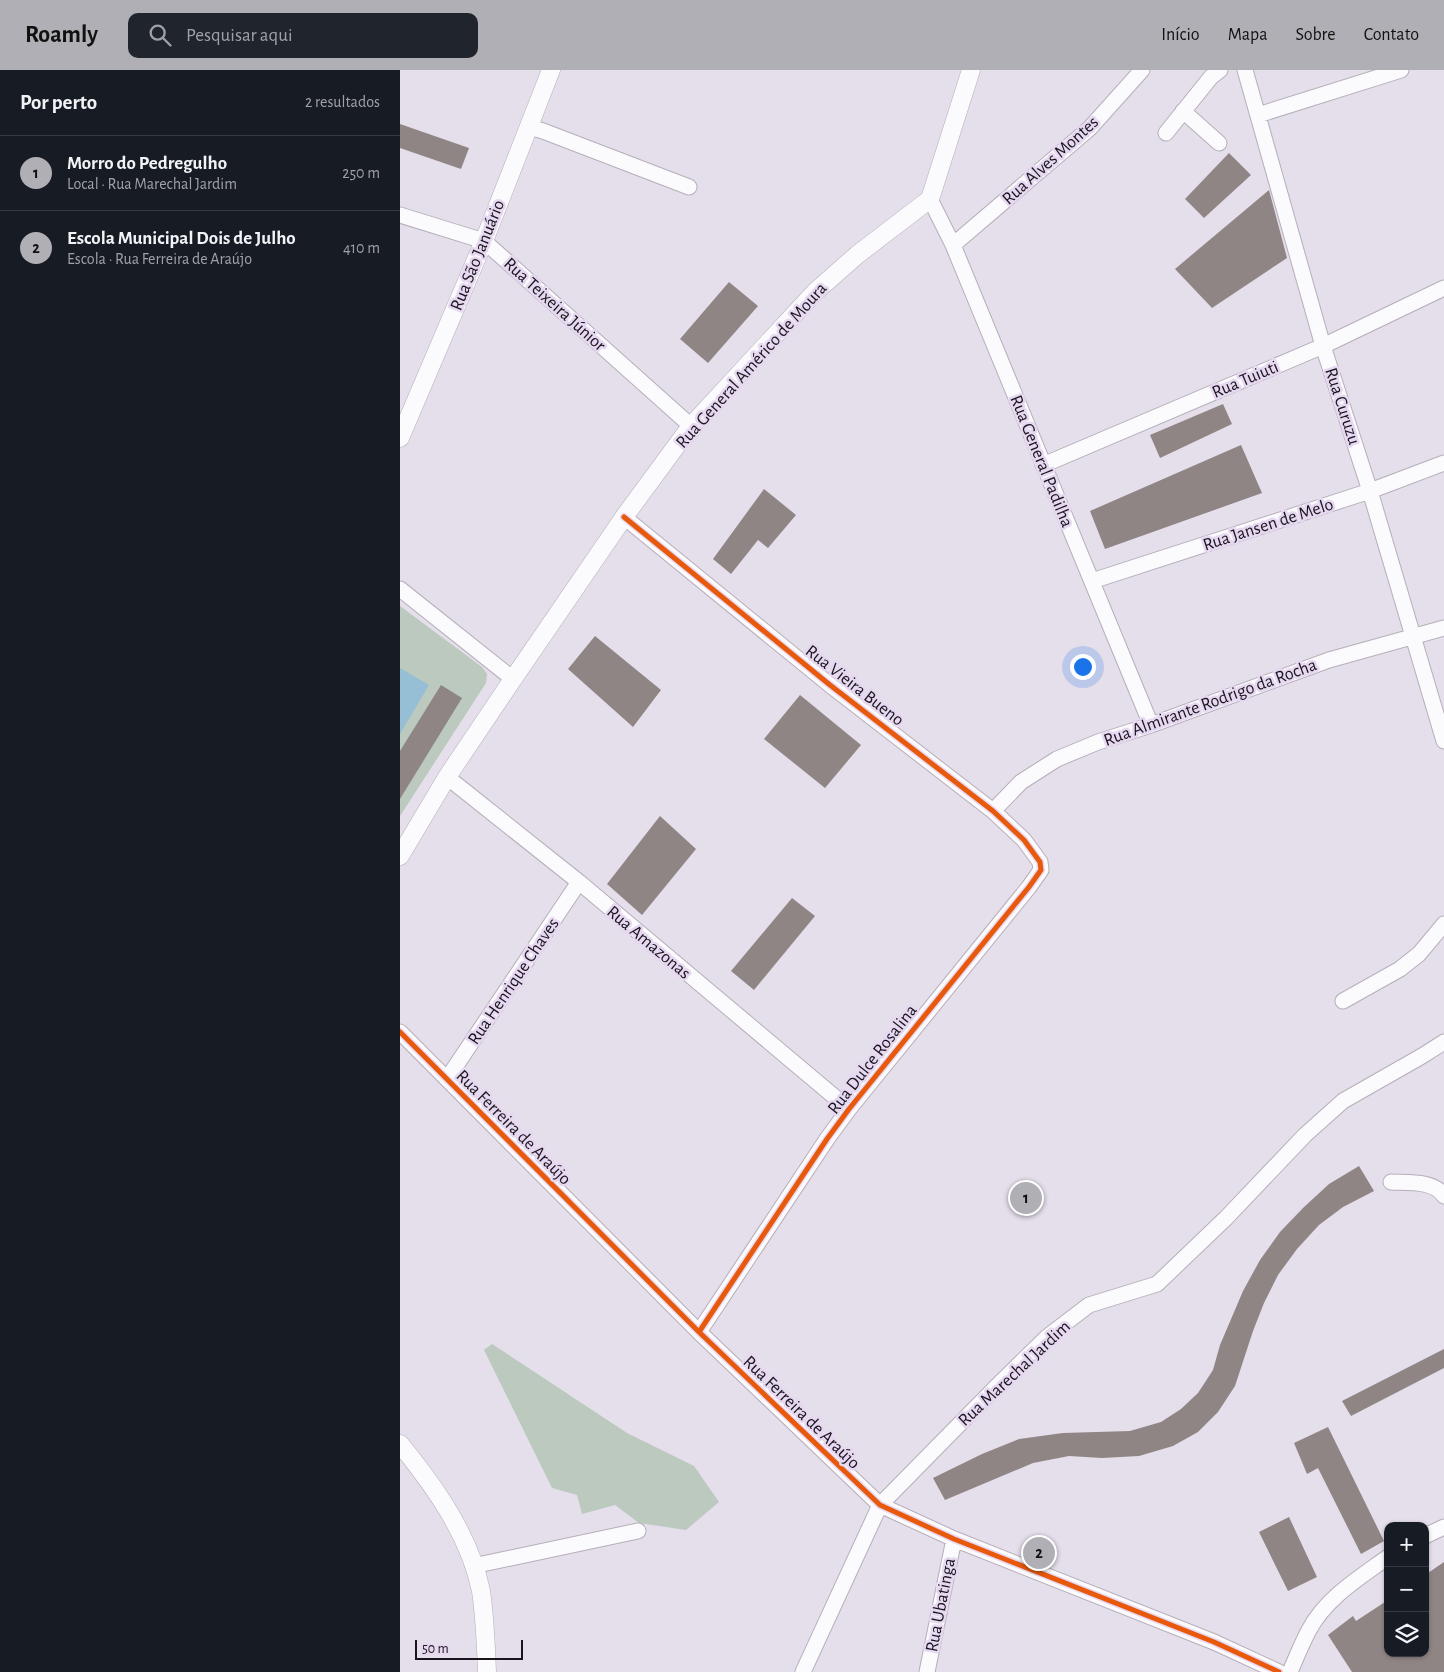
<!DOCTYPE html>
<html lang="pt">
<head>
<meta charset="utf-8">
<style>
	:root { --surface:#171b24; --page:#20242c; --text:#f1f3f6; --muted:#9ea1a6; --line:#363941; --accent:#b0afb5 }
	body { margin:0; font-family:"Alegreya Sans",sans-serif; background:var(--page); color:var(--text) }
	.controls { position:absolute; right:15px; bottom:15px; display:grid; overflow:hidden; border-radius:10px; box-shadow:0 1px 4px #0004 }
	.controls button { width:45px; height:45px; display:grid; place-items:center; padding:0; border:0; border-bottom:1px solid var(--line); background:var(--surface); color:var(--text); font:25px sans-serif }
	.scale { position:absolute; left:15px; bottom:12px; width:108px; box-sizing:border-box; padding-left:5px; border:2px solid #1a151d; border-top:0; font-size:14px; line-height:18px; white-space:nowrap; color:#1a151d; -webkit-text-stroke:4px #e6d8f1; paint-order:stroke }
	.you { position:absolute; left:682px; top:596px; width:18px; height:18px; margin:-12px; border:4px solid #fff; border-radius:50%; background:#1a73e8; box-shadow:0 0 0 8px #1a73e833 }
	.badge { display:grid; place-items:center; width:32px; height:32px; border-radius:50%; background:var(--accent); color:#111; font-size:16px; font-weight:700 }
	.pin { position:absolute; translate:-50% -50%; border:2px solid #fff; box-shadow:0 1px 5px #0006 }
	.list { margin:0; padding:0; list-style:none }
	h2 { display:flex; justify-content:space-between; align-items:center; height:65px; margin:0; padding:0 20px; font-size:21px }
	h2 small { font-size:16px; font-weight:400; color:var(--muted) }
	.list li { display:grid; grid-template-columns:32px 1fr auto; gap:15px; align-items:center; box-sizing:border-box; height:75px; padding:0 20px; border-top:1px solid var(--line) }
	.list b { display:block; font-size:19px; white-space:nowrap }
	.list p { margin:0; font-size:16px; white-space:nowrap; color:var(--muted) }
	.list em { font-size:16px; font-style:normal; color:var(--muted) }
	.icon { flex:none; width:28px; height:28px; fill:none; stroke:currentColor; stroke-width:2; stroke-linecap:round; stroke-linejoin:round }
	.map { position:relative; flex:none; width:1044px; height:1602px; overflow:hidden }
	header { display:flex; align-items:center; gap:30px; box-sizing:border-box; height:70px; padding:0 25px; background:var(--accent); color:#111 }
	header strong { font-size:24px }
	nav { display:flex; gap:28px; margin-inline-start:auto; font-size:18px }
	.search { width:350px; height:45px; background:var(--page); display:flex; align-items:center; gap:12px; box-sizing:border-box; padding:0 18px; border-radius:10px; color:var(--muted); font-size:19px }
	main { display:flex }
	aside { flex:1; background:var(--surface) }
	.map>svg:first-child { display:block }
</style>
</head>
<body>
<header>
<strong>Roamly</strong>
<div class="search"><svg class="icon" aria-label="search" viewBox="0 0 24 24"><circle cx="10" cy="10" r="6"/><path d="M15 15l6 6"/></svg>Pesquisar aqui</div>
<nav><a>Início</a><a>Mapa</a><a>Sobre</a><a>Contato</a></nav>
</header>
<main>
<aside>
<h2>Por perto<small>2 resultados</small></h2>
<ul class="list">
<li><span class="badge">1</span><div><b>Morro do Pedregulho</b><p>Local · Rua Marechal Jardim</p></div><em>250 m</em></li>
<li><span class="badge">2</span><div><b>Escola Municipal Dois de Julho</b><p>Escola · Rua Ferreira de Araújo</p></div><em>410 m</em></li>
</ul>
</aside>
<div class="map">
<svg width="1044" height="1602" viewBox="0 0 1044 1602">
	<rect width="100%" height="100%" fill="#e5deeb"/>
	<!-- green -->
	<path fill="#bbc9bf" d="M0,536l82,61 5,7 -1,9 -86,133z
		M92,1274l135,89 67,33 25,36 -33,28 -47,-7 -24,-18 -33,9 -5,-19 -25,-7 -68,-138z"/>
	<!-- water -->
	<path fill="#96bed5" d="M0,598l29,17 -29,49z"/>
	<!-- building -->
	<path fill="#8f8584" d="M0,54l69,24 -8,21 -61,-21z
		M829,83l22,22 -47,43 -19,-19z
		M869,120l18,68 -75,50 -37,-39z
		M329,212l29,24 -50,57 -28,-24z
		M823,334l9,20 -72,34 -10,-23z
		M841,375l21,48 -157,56 -15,-38z
		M364,419l32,26 -28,33 -10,-8 -27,34 -18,-15z
		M195,566l66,54 -28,37 -65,-58z
		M41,615l21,13 -62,101v-48z
		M400,625l61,50 -36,43 -61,-49z
		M260,746l36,33 -54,66 -35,-31z
		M392,828l23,18 -61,74 -23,-19z
		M959,1096l15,25 -31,16 -24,18 -22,24 -19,26 -14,28 -11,28 -18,55 -17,26 -20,20 -25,14 -34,10 -37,2 -33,-2 -36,7 -88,37 -12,-22 49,-24 37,-15 44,-6 67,-2 31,-9 20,-13 17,-16 15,-23 7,-25 23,-54 17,-31 20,-28 23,-24 26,-24z
		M1044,1279v19l-93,48 -9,-15z
		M928,1357l56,114 -23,13 -43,-86 -11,6 -13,-31z
		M889,1447l28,60 -29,14 -29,-59z
		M1044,1492v110h-92l-24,-37 25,-19 3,5 32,-21v53h37v-78z"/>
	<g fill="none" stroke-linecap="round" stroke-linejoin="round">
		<!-- minor casing -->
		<g stroke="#b5afba" stroke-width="17">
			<path id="minor" d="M845,0l78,276 47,145 74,250
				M783,41l36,32
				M858,45l143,-45
				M129,57l14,4 146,56
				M766,63l45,-56 9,-7
				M530,129l23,46 198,480
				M0,145l84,26 207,185
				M553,175l137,-117 52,-58
				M643,395l280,-119 121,-58
				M224,447l206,168 163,126 31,29 16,22 1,8 -12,17 -180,222 -22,30 -128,193
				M692,511l278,-90 74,-28
				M0,519l113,90
				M47,707l132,105 270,227
				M593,741l28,-29 36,-23 41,-17 53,-17 178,-65 115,-32
				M943,931l57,-32 19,-15 25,-30
				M0,962l299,300 181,173 74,34 260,103 65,30
				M47,1009l132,-197
				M991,1112c16,1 43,-2 53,14
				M1025,1466l19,-9
				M73,1496l165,-35
				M403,1602l77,-167 119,-121 48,-47 42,-32 68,-21 69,-66 79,-83 38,-34 79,-45 22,-14
				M527,1602l27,-133
				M890,1602c6,-14 12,-29 19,-42 17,-32 50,-52 79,-73"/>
		</g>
		<!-- tertiary casing -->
		<g stroke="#b5afba" stroke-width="19">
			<path id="tertiary" d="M0,368l84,-197 67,-171
				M0,786l47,-79 66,-98 111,-162 67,-91 124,-134 42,-37 73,-56 41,-129
				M0,1374c35,43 70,92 81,147 4,27 5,54 6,81"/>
		</g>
		<!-- minor -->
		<use href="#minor" stroke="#fbfafc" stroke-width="15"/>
		<!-- tertiary -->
		<use href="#tertiary" stroke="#fbfafc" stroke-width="18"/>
		<!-- cycleway casing -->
		<g stroke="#e6d8f1" stroke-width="8">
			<path id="cycleway" d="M224,447l206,168 163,126 31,29 16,22 1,8 -12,17 -180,222 -22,30 -128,193
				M0,962l299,300 181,173 74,34 260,103 65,30"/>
		</g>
		<!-- cycleway -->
		<use href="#cycleway" stroke="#e8590c" stroke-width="5"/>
	</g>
	<g text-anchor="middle" stroke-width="5" stroke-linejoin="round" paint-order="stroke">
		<!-- street labels -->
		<g font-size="18" fill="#1a151d" stroke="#e6d8f1">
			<text transform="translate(650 90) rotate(-42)" y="6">Rua Alves Montes</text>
			<text transform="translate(77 185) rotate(-68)" y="6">Rua São Januário</text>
			<text transform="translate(155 234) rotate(42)" y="6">Rua Teixeira Júnior</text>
			<text transform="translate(351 295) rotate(-48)" y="6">Rua General Américo de Moura</text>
			<text transform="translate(845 309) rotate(-23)" y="6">Rua Tuiuti</text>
			<text transform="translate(943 336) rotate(72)" y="6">Rua Curuzu</text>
			<text transform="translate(642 391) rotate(68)" y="6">Rua General Padilha</text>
			<text transform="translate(868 454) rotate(-18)" y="6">Rua Jansen de Melo</text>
			<text transform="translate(455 615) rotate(38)" y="6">Rua Vieira Bueno</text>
			<text transform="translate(810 632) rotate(-20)" y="6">Rua Almirante Rodrigo da Rocha</text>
			<text transform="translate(249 872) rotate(40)" y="6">Rua Amazonas</text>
			<text transform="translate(113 911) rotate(-56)" y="6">Rua Henrique Chaves</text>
			<text transform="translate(472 989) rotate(-52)" y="6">Rua Dulce Rosalina</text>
			<text transform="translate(114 1057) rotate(45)" y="6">Rua Ferreira de Araújo</text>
			<text transform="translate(614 1303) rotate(-43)" y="6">Rua Marechal Jardim</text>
			<text transform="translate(402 1342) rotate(44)" y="6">Rua Ferreira de Araújo</text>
			<text transform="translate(540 1535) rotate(-79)" y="6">Rua Ubatinga</text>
		</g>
	</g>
</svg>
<div class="controls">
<button>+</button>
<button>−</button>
<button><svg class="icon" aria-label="layers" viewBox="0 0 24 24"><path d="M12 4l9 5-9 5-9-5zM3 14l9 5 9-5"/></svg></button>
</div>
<div class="scale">50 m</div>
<div class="you"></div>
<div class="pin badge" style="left:626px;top:1128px">1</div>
<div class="pin badge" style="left:639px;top:1483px">2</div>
</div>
</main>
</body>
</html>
